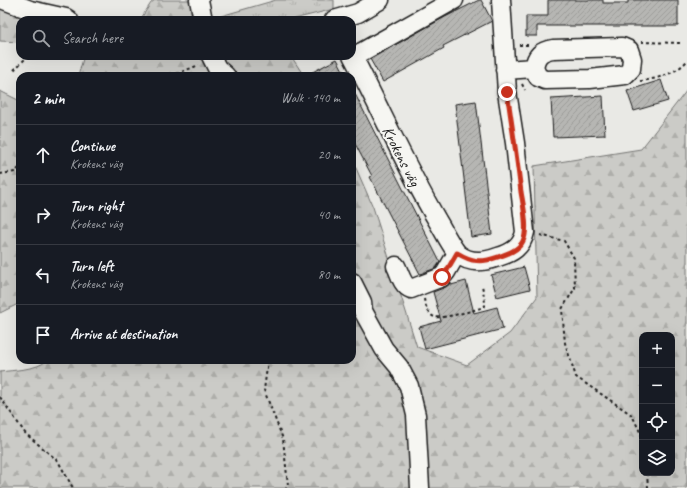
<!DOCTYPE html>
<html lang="en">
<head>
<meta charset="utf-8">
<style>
	:root { --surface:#171b24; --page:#242831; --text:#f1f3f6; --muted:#9ea1a6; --line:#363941 }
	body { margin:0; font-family:Caveat,sans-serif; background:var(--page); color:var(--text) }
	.controls { position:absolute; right:12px; bottom:12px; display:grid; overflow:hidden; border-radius:8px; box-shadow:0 4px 16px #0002 }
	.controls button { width:36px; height:36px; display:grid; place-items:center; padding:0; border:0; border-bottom:1px solid var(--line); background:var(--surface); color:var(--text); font:20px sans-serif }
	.stop { position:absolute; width:12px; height:12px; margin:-9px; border:3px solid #c8321e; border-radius:50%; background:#fff }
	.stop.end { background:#c8321e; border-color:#fff; box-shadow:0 1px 4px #0008 }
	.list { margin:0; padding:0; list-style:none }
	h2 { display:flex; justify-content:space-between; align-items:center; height:52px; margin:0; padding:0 16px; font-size:17px }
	h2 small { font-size:13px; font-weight:400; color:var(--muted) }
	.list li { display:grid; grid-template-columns:26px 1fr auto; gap:12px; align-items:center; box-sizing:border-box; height:60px; padding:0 16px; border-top:1px solid var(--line) }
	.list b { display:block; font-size:15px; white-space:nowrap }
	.list p { margin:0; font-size:13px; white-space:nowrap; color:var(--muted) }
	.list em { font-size:13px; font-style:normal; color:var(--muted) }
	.icon { flex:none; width:22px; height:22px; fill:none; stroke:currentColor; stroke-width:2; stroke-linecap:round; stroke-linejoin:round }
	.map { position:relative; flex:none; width:687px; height:488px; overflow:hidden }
	.search { position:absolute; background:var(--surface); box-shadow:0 4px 16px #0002; left:16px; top:16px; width:340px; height:44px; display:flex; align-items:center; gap:10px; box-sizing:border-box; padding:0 14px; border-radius:12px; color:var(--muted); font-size:15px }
	.panel { position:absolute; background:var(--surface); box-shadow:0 4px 16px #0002; left:16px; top:72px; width:340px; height:292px; border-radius:12px }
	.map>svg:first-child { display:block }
</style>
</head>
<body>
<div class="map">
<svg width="687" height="488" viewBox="0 0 687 488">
	<defs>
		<pattern id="grass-tufts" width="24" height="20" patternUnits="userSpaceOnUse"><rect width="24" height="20" fill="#cbcbc7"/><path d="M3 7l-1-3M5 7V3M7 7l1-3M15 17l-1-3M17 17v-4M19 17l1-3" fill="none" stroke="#aeaeaa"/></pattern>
		<pattern id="forest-firs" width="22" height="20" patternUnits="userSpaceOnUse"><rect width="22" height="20" fill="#cbcbc7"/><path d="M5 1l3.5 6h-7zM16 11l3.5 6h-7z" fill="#aeaeaa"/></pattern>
		<pattern id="building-hatch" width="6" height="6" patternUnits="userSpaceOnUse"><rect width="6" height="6" fill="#b6b6b3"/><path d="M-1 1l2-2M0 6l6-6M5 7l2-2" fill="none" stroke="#9c9c99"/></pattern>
	</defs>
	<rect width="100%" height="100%" fill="#e9e9e5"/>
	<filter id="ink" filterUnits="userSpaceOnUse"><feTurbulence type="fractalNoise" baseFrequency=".025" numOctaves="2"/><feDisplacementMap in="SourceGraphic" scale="8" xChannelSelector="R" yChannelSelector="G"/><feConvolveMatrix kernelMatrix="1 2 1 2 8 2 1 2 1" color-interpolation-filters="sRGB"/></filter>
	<g filter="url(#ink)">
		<!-- grass -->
		<path fill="url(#grass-tufts)" stroke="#747472" d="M276,0h58v9l-44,11h-76v-2z"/>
		<!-- forest -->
		<path fill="url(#forest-firs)" stroke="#747472" fill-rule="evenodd" d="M155,0h39l4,20h-58l11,-17z
			M0,7l44,13h-24v22l-20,-1z
			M86,56h120l1,6 18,-6h66l13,20h-226l5,-17z
			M687,90v398h-687v-116c12,-2 39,-2 47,-12h305v-201l21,48 44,140 50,18 43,-32 27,-36 -3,-131 107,-17zM642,335h30v138h-30z
			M0,91l20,10v202l-20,10z"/>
		<!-- building -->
		<path fill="url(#building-hatch)" stroke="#1c1c1c" d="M479,0h2l11,21 -49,25 1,2 -61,34 -13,-23 73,-41z
			M548,0h55v3h25v-3h50v26h-141v10h-11v-20h22z
			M337,59l9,17h-41z
			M661,80l7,21 -34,10 -7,-20z
			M352,88l88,174 -4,6 -16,6 -50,-97 2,-1 -20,-38z
			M603,96l2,39 -52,2 -2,-38z
			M476,101l16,133 -21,3 -16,-133z
			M524,267l6,22 -33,8 -6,-22z
			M466,281l8,32 23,-6 6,22 -78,20 -6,-22 22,-6 -8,-29 13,-5 5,-4v2z"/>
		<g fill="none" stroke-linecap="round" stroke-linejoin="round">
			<!-- minor casing -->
			<g stroke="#1c1c1c" stroke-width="21">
				<path id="minor" d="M4,0l26,10 36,8 3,2
					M199,0l4,20
					M334,20l24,-7 22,-13
					M352,55c29,55 54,112 85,165 5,8 15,28 21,34 12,10 27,8 40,3 14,-4 24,-10 27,-25l-10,-89 -8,-51 -6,-92
					M211,56l6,12 9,8
					M353,57l101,-57
					M505,70l29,-2 4,9 7,3 45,-1 35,-4 6,-6 1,-10 -3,-9 -7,-3 -69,2c-12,2 -17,6 -19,19
					M396,266c4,7 6,20 15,23l31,-12 4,-5 11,-19
					M352,282l10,20 1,9 21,38 15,18 10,19 7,29 4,73"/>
			</g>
			<!-- path -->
			<path stroke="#1c1c1c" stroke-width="2" stroke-dasharray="3 3" stroke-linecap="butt" d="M641,42l39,1
				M519,45h9
				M14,70l14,-14
				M171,76l28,-11
				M640,81c17,-2 35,-7 47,-20
				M522,84l3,6
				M0,174l15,-2 5,-5
				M540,235l24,6 10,17 1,30 -13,21 3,34 11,34 56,38 10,21
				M424,299c1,6 5,17 11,18 7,2 43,-7 50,-11v-4l-3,-17
				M268,360l-4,30 19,49 5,46 -2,3
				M0,397l25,36 33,28 15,27
				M647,473l1,15"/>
			<!-- minor -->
			<use href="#minor" stroke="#f6f6f2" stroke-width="18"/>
		</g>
	</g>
	<g fill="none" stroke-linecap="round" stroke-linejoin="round" filter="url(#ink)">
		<!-- route -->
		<path stroke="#c8321e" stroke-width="5" d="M442,277l4,-5 11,-19c15,9 24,10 41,4 9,-3 21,-7 25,-16 6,-11 0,-37 -2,-49 -4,-33 -9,-67 -14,-100"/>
	</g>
	<g text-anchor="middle" stroke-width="4" stroke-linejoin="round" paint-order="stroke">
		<!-- street labels -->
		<g font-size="16" fill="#1c1c1c" stroke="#f6f6f2">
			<text transform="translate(402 156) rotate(63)" y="6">Krokens väg</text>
		</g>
	</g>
</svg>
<div class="controls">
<button>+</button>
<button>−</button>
<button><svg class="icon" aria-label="locate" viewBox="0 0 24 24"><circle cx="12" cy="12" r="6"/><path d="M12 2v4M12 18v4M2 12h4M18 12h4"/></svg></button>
<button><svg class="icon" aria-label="layers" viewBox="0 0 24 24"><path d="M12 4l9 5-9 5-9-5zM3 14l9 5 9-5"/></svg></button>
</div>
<div class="stop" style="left:442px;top:277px"></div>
<div class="stop end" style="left:507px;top:92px"></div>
<div class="search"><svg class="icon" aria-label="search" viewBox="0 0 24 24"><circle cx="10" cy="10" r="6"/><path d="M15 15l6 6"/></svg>Search here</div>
<section class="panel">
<h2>2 min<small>Walk · 140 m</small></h2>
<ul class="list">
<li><svg class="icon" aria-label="ahead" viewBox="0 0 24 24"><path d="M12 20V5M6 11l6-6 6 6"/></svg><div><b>Continue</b><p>Krokens väg</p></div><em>20 m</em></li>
<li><svg class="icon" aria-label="right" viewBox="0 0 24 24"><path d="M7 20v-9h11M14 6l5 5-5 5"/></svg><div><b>Turn right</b><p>Krokens väg</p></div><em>40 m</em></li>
<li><svg class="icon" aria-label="left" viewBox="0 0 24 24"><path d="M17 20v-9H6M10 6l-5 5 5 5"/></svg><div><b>Turn left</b><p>Krokens väg</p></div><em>80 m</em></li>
<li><svg class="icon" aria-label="arrive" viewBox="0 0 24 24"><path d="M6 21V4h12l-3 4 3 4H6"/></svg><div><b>Arrive at destination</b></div></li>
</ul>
</section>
</div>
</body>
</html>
